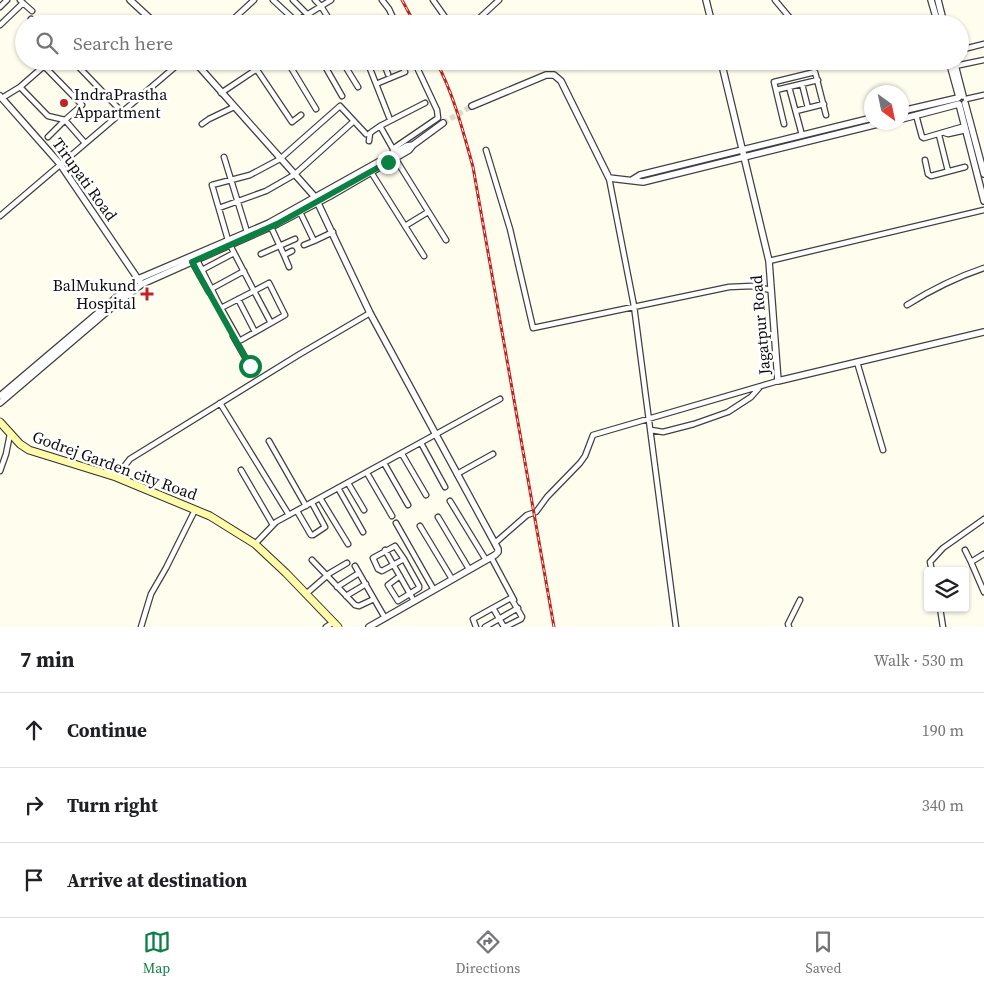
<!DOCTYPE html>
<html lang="en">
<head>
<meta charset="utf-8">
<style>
	:root { --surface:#fff; --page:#f2f2f2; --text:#202124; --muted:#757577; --line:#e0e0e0; --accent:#0b8043 }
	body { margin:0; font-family:"Source Serif 4",serif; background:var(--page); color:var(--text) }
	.controls { position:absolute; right:15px; bottom:15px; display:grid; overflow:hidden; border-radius:5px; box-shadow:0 1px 4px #0004 }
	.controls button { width:45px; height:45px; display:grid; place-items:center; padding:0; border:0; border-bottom:1px solid var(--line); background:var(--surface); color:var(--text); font:25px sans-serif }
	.compass { position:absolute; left:864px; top:85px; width:45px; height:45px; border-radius:50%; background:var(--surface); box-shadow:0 1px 4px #0004; rotate:147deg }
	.stop { position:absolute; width:15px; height:15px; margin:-11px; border:4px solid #0b8043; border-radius:50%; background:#fff }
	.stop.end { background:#0b8043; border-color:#fff; box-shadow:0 1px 5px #0008 }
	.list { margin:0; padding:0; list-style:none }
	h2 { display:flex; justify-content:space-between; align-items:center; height:65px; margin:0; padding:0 20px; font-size:21px }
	h2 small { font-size:16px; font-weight:400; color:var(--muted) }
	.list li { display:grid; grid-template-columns:32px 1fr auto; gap:15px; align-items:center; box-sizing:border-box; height:75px; padding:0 20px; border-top:1px solid var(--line) }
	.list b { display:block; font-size:19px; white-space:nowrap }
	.list em { font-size:16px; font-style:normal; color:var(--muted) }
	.icon { flex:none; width:28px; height:28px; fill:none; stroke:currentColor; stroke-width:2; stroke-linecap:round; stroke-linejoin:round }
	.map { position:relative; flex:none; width:984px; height:627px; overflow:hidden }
	.search { position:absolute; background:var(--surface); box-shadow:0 1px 4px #0004; left:15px; right:15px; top:15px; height:55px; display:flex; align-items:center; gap:12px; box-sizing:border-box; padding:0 18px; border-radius:28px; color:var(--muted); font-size:19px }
	.sheet { height:290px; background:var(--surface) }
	nav { display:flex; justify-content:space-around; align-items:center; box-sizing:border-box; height:70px; border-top:1px solid var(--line); background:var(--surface); font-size:14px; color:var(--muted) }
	nav a { display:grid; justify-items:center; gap:2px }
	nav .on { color:var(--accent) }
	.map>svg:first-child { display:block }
</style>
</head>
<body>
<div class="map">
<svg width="984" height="627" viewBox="0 0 984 627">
	<rect width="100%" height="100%" fill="#fffded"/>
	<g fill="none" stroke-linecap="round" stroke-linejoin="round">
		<!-- tertiary-tunnel -->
		<path stroke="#dbd9cb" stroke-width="5.5" stroke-dasharray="5.5 3" stroke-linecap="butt" d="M443,123l29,-17"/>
		<!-- minor casing -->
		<g stroke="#404040" stroke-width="7">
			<path id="minor" d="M273,0l26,24
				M293,0l15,15 6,9
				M315,0l6,6 11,18
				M382,0l7,9 7,15
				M433,0l17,24
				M775,0l20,24
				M23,3l9,8
				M0,7l7,-7
				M31,19l5,5
				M297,21l34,-21
				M228,24l26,-24
				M473,24l26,-24
				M0,25l23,-22 -3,-3
				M960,50l24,-6
				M73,61l49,51
				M251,61l41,61 9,-7
				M287,61l29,48
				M322,61l20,35
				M342,61l16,26
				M367,61l22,56
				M383,61l5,13
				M955,66l29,-6
				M376,84l29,-12 -4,-11
				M802,84l6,24
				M789,87l13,48
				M776,90l42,-10
				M221,93l48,-32
				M2,98l18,-11
				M966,99l18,-4
				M796,111l28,-7
				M916,115l6,22 2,1 41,-12
				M65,120l-17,-4 -28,-29 24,-21 38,39 -17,15 20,23
				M202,124l7,-5 25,-12
				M784,124l-10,-42 41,-10 11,43
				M945,133l3,1 18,-4
				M939,135l9,36
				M48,137l17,-17
				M369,141l1,-8 10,-7
				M393,149l-13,-23 45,-23
				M486,150l24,79 23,99 196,-41 23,-1 19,4
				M393,154v-5l4,-3 41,-28 -1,-8 -23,-49
				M224,157l23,75
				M395,158l51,82
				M925,160l3,14 3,2 34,-9
				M371,172l34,54
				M609,178l25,128 42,321
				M219,208l47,-17 28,-16 60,-54
				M300,212l14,29 19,-9
				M0,216l182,-155
				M271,227l13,28 8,-4
				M228,240l-16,-55 38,-10 30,-16 60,-53 26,28
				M304,245l10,-4
				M261,254l34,-15
				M284,255l5,12
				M424,256l-19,-30 23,-14
				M191,260l18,32
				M197,260l24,48 33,-17 -24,-46
				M769,261l215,-51
				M202,270l32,-17
				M211,289l33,-18
				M238,299l17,33
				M907,305c24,-15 50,-28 77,-37
				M221,308l18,32h2l44,-25 -16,-32 -15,8 17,32
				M233,336l17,30
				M857,362l26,88
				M220,403l69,112
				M651,430l12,2 31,-8 34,-12 23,-15 8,-9
				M269,441l37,65
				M421,443l24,44
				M402,454l24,41
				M384,463l24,42
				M241,470l32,55
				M0,471l6,-17 4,-20
				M367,473l25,43
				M457,474l36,-20
				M116,477l14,-18 170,-105 70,-41
				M348,483l16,27
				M338,488l25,44
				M320,498l28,46
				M450,501l36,59
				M297,511l14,24h2l12,-8 -13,-24
				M438,517l31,52
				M396,523l38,67
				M420,526l32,53
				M495,543l32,-28 9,-3 11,-15 33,-34 5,-7 8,-21 185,-54
				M255,544l21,-22 224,-123
				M385,550l29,51
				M965,550l6,12
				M984,554l-13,8 13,30
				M491,557l23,43
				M312,560l43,45 4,1 15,-7
				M355,566l30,52
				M932,571l-2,-9 13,-14 41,-29
				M400,576l-12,9 10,16 21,-13v-2l-15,-27 -22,12 -4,-2 -5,-11 22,-12 9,13
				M337,587l22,-14
				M306,594l24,-21 17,-10
				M346,596l20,-12
				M493,608l11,19
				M940,608l3,19
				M141,627l10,-33 15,-26 29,-58
				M326,627l8,-5
				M476,627l-3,-8 38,-21 11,19 -1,2 -16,8
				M485,627l33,-19
				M789,627l-1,-3 12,-24"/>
		</g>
		<!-- tertiary casing -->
		<g stroke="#404040" stroke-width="8">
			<path id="tertiary" d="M130,0l26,24
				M706,0l6,24
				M931,0l7,24
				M938,0l6,24
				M194,61l121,136 55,116 128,236v3l-3,3 -126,72
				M721,61l48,200 9,120 206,-49
				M949,61l10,36
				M954,61l9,35
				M0,96l60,68 80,118
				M965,103l19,71
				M472,106l74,-31h8l7,6 48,97 34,4 243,-60
				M902,111l56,-13
				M902,119l57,-15 25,97
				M632,180l8,-5 232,-57
				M0,396l138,-117 131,-56 138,-77 6,-1
				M0,403l116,-99 26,-20 135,-60 53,-28 79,-46 4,-5 30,-22"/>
		</g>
		<!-- secondary casing -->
		<g stroke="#2f2f2f" stroke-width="9">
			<path id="secondary" d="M0,422l20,22 9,6 87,27 94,39 45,28 31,29 52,54"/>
		</g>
		<!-- minor -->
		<use href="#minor" stroke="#fff" stroke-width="4.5"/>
		<!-- tertiary -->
		<use href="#tertiary" stroke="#fff" stroke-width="5.5"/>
		<!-- secondary -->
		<use href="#secondary" stroke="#fffba8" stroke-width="7"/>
		<!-- rail casing -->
		<g stroke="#c22220" stroke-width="3">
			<path id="rail" d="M402,0l13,24
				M436,61c18,34 27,70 37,106l81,460"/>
		</g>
		<!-- rail -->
		<use href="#rail" stroke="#fff" stroke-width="1" stroke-dasharray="4" stroke-linecap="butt"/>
	</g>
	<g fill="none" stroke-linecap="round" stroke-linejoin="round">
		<!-- route -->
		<path stroke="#0b8043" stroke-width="6" d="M250,366l-58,-104 85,-38 111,-62"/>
	</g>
	<!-- markers -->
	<g fill="#c22220" stroke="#fff" stroke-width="2">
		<circle cx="64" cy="103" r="5"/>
		<path d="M144.5 286.5h5v5h5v5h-5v5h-5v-5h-5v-5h5z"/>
	</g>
	<g text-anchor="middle" stroke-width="5" stroke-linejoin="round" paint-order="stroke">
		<!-- poi labels -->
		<g font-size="16" fill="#0d0d0d" stroke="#fff" text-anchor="start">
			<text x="74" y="100">IndraPrastha<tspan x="74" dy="18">Appartment</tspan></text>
			<text x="136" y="291" text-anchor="end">BalMukund<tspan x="136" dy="18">Hospital</tspan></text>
		</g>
		<!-- street labels -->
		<g font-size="16" fill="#0d0d0d" stroke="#fff">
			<text transform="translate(85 179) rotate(54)" y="6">Tirupati Road</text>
			<text transform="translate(760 325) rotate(-95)" y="6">Jagatpur Road</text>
			<text transform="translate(115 465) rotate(20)" y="6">Godrej Garden city Road</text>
		</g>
	</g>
</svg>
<div class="controls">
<button><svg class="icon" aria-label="layers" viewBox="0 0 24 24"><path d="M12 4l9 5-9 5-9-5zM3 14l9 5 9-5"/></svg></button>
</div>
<svg class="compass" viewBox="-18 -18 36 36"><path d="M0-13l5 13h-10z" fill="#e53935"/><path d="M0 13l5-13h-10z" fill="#757577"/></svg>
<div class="stop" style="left:250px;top:366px"></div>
<div class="stop end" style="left:388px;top:162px"></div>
<div class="search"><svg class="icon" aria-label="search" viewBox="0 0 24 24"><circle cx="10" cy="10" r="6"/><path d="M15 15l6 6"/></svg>Search here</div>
</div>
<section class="sheet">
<h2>7 min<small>Walk · 530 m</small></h2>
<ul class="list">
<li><svg class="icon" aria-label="ahead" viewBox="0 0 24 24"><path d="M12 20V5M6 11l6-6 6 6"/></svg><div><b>Continue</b></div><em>190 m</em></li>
<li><svg class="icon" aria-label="right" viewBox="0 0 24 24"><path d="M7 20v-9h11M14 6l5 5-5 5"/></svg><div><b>Turn right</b></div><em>340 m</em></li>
<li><svg class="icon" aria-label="arrive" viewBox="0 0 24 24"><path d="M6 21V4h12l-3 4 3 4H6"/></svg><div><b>Arrive at destination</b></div></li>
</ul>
</section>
<nav>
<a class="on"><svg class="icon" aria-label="map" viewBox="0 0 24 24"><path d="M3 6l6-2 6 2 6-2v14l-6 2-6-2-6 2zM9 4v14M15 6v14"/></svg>Map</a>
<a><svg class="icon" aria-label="directions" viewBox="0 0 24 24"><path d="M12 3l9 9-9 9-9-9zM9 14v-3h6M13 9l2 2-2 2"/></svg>Directions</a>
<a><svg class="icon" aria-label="saved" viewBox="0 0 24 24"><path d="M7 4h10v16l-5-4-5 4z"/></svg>Saved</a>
</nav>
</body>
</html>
